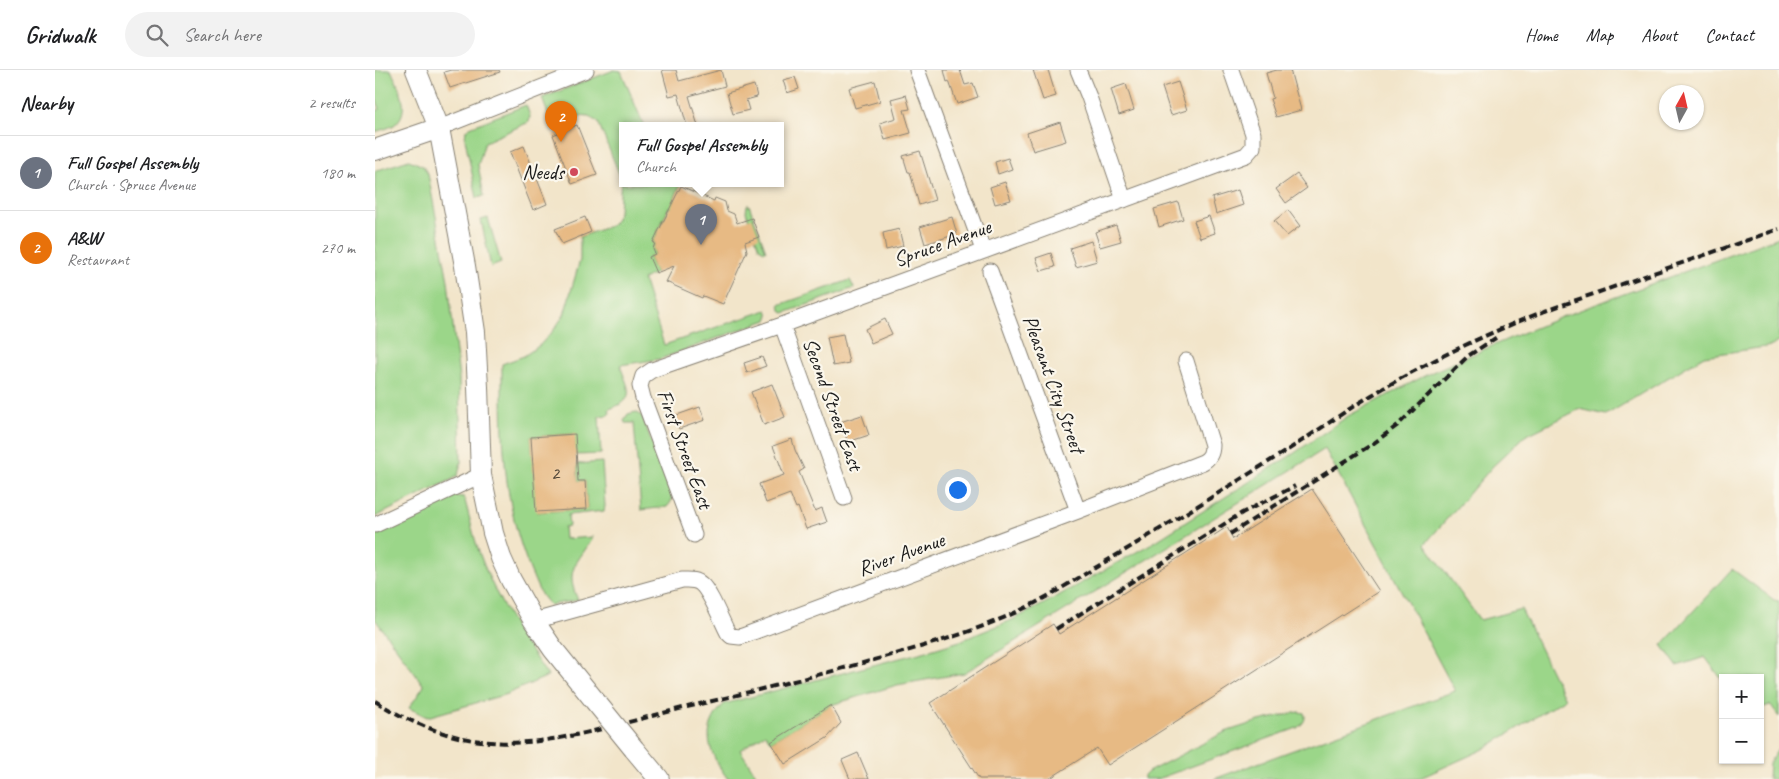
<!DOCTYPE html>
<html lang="en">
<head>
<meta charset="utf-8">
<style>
	:root { --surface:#fff; --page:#f2f2f2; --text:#202124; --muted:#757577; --line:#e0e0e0; --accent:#db2777 }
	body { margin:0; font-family:Caveat,sans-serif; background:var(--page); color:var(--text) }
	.controls { position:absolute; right:15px; bottom:15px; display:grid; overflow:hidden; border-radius:0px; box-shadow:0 1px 4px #0004 }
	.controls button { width:45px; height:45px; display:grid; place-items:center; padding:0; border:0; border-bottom:1px solid var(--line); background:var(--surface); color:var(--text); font:25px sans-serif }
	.compass { position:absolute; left:1284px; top:15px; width:45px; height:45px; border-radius:50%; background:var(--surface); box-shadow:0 1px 4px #0004; rotate:8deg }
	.you { position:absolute; left:582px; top:419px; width:18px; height:18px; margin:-12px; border:4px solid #fff; border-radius:50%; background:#1a73e8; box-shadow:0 0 0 8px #1a73e833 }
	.badge { display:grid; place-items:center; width:32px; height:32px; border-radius:50%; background:var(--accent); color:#fff; font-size:16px; font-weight:700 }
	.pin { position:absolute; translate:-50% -41px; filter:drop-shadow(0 1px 2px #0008) }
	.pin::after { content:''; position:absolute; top:26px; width:18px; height:15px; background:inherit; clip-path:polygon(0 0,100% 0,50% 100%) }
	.popup { position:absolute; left:244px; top:52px; width:165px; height:65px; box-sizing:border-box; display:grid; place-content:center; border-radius:0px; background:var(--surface); filter:drop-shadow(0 1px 4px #0005); font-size:16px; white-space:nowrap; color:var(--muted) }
	.popup b { font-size:19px; color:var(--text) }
	.popup::after { content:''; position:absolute; left:50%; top:100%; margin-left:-10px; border:10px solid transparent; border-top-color:var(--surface) }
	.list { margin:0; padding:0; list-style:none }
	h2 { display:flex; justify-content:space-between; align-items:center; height:65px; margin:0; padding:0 20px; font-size:21px }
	h2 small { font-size:16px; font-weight:400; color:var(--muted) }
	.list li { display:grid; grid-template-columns:32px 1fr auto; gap:15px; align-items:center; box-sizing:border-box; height:75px; padding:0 20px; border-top:1px solid var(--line) }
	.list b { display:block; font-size:19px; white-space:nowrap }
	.list p { margin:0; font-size:16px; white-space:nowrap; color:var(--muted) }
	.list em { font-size:16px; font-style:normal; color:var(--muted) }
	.icon { flex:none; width:28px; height:28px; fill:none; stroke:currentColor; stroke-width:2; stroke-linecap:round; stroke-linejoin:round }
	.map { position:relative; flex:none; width:1404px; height:709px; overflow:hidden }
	header { display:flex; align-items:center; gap:30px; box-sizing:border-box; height:70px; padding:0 25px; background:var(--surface); border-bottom:1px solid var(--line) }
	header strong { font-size:24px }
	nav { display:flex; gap:28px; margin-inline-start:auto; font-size:18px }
	.search { width:350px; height:45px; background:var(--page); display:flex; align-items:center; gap:12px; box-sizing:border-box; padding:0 18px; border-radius:28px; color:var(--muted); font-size:19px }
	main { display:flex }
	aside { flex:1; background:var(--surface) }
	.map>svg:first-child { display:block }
</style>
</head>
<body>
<header>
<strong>Gridwalk</strong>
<div class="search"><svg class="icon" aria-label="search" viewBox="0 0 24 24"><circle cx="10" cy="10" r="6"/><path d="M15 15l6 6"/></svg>Search here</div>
<nav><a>Home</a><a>Map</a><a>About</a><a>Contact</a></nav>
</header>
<main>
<aside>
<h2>Nearby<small>2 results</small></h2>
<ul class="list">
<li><span class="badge" style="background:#6b7280">1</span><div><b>Full Gospel Assembly</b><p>Church · Spruce Avenue</p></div><em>180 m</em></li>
<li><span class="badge" style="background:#e8710a">2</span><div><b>A&amp;W</b><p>Restaurant</p></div><em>270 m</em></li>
</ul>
</aside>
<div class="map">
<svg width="1404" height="709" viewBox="0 0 1404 709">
	<rect width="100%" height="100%" fill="#fbf7ec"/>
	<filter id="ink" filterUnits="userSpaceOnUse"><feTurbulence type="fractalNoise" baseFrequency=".02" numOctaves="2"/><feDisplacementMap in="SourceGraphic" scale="10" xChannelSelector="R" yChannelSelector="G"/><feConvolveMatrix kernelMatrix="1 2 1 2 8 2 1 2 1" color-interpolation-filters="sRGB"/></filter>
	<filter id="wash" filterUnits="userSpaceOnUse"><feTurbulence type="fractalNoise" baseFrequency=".0096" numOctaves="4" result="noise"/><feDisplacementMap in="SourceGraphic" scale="20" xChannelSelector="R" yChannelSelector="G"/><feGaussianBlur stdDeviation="1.12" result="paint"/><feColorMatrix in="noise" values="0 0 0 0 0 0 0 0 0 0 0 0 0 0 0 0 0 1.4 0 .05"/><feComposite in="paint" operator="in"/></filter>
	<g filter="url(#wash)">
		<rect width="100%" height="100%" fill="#f2e5ca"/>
		<!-- green -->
		<path fill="#9bd689" stroke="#5c7952" d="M0,0h16c7,16 22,41 3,55 -5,3 -13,5 -19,7v-20l5,-3 -5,-13z
			M239,0l7,1 23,55h-22v58h54l4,1 -7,17 1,7 -5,-2 -16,35 2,1 -2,6 2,5 -6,3 7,16 -13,6 21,66 103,-35 2,5 -2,5 -107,39 -40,6c7,22 19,34 -11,44l1,4 -2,2 -9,1 2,38 -25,1 -2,-21 -43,3 6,75 50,-3 -2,-28h-7l-1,-17 25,-2 3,44 -1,5 -36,4 1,11 -5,1 1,12 28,-2c-14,26 -30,31 -15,63l-28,5c-10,-8 -14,-22 -19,-33 -29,-70 -29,-133 -29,-208l22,-8 16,-11 13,-14 11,-16 16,-55v-23l30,-11 4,-3 5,-11 2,-34 -23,-56 -9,-5 -11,-1 -26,9 -10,-27z
			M151,35l4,11 -1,6 -44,20 -7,23 6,31 -7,2 -12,-59 1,-9 4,-3z
			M34,90l14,6 5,8 20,107 11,98 2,83 -3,13 -5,4 -78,38v-346z
			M372,135h2l17,46h-2l-5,-3 -13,-36z
			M113,148l13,45 -10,4 -10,-47z
			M1404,167v104l-7,5 -68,10 -98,59 -26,-6 -55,27 -32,30 -68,78 55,76 41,-11 44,90 -83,51 -64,29h-204l241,-88 -130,-242 -361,224 -67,12 -66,20 -60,37 -6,-8 -25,16 19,29h-31c-19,-25 -29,-49 -4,-75l203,-53 33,-10 52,-21 28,-14 116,-65 137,-87 55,-38 82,-43 78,-34 56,-23z
			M475,210l4,8 -70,25 -2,-1 -3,-7z
			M261,342l6,4 30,80 -1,6 -4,5 -26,3 -7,-87h-9l-1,-3 4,-6z
			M80,426l9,1c6,21 10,43 18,63 15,41 41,80 66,116l-41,18 -80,23 -18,-9 15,-22 -49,-67v-87z
			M1357,499l42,31 5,1v116l-9,-12 -10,3v-30h-37v3l-18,-24 -28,9 -15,-21z
			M924,642l5,1c3,6 -1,11 -7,15l-140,51h-13v-3l4,-4 77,-40 34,-11z
			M1404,678v31h-11l1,-16z"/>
		<g id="blocks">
			<!-- building -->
			<path fill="#e7ba84" d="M76,0h48l1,2 -50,16 -6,-16z
				M287,0h14l3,11 42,-11 4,16 -36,10 9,30h-11l-9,-32 -9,2z
				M569,0h16l5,15 8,-2 5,14 -21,7 -8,-23 -2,1z
				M658,0h15l8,26 -13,4z
				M902,0h13l11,40 -25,7 -6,-18 3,-1 -7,-25z
				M420,7l4,12 -12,4 -4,-13z
				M500,11l5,20 -25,7 -6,-20z
				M803,12l9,28 -16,5 -9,-28z
				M751,14l8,26 -15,5 -8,-26z
				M379,15l3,12 -11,3 3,10 -16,4 -6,-21z
				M531,25l4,14 -6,1 7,23 -26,7 -5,-17 16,-5 -5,-19z
				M685,52l6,19 -33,10 -6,-18z
				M202,55l20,50 -25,9 -19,-49z
				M149,76l23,58 -14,6 -23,-58z
				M545,81l15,49 -16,5 -9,-33h-2l-5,-16z
				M633,88l4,11 -14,5 -3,-12z
				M922,104l10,14 -21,15 -10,-14z
				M630,112l6,18 -16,4 -5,-17z
				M306,116l33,15 1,-3 10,4 2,9 7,3 3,9 15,-5 7,19 -14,5 2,9 -24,53 -20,-8 -1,2 -36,-16 8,-16 -18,7 -7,-16 6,-3 -2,-5 2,-6 -2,-1z
				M863,120l5,15 -27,9 -4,-16z
				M803,132l5,17 -24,8 -5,-18z
				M913,140l12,16 -13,10 -13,-15z
				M834,146l6,17 -15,5 -6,-17z
				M210,147l6,15 -29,12 -7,-15z
				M577,147l5,17 -32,10 -5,-17z
				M741,155l5,16 -21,6 -5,-15z
				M524,159l4,17 -17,4 -3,-17z
				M716,171l6,20 -21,6 -6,-19z
				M676,183l4,14 -14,4 -5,-13z
				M510,249l7,15 -21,9 -6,-14z
				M468,264l6,29 -16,3 -6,-29z
				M387,287l4,9 -19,7 -3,-10z
				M397,314l13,33 -21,8 -13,-33z
				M325,337l5,13 -26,9 -5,-13z
				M487,345l7,20 -21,7 -8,-20z
				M200,364l3,47h7l2,28 -51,3 -5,-75z
				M417,369l3,11 9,19 -5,3 16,39 7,-3 5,14 -21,7 -8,-22 -2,1 -6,-14 -24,9 -7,-19 25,-9 -11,-29z
				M937,419l67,102 -271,174 -11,-17 -48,31h-70l-49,-76 123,-79 6,10 168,-107 6,12z
				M456,635l10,18 -14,15 -42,26 -14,-22z
				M483,683l11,26h-19l-8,-19z"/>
		</g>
	</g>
	<g filter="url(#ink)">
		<use href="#blocks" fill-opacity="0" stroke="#878073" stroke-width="1"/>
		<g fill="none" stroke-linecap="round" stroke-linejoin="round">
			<!-- minor casing -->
			<g stroke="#878073" stroke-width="17">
				<path id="minor" d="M542,0l66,180
					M703,0l11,27 35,103
					M64,58l147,-58
					M615,201l88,240
					M407,255l62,173
					M0,455l106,-50
					M319,465l-51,-137 -3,-12 3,-10 9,-6 130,-45 464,-170 7,-8v-13l-22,-64
					M159,551l148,-41c7,0 14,-1 19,4 9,7 21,38 27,49l3,3 9,1 338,-126 125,-49c7,-4 9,-9 9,-17l-26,-84"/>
			</g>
			<!-- major casing -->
			<g stroke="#878073" stroke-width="22">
				<path id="major" d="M41,0l23,58 26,138 10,66 3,55 3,88 12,58 8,25 10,22 23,41 19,28 42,52
					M0,80l64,-22
					M259,679l25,30"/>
			</g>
			<!-- minor -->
			<use href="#minor" stroke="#fff" stroke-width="15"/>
			<!-- major -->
			<use href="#major" stroke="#fff" stroke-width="20"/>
			<!-- rail -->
			<path stroke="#1c1c1c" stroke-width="4" stroke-dasharray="8 4" stroke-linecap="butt" d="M855,464l144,-91 24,-18 70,-69 29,-19
				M681,559l186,-116 53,-27
				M0,631c114,71 190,36 308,7 63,-15 125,-30 187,-47 48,-13 95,-26 140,-46 39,-17 75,-42 112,-63 55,-33 109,-67 164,-101 29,-18 57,-39 86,-56 55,-33 113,-61 173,-84l234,-82"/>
			<!-- major-bridge casing -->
			<g stroke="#878073" stroke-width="22" stroke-linecap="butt">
				<path id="major-bridge" d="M220,631l39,48"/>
			</g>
			<!-- major-bridge -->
			<use href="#major-bridge" stroke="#fff" stroke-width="20"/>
		</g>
	</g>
	<!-- markers -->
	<circle fill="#d1495b" stroke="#fbf7ec" stroke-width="2" cx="199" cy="102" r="5"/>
	<g text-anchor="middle" stroke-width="4.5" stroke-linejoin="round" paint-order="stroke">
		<!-- number labels -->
		<g font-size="19" fill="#4f4436">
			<text x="180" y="409">2</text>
		</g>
		<!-- poi labels -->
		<g font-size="21" fill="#1c1c1c" stroke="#fbf7ec" text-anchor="end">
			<text x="189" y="109">Needs</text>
		</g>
		<!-- street labels -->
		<g font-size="21" fill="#1c1c1c" stroke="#fbf7ec">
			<text transform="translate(567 173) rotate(-20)" y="7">Spruce Avenue</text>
			<text transform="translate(679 314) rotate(70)" y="7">Pleasant City Street</text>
			<text transform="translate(458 334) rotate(70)" y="7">Second Street East</text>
			<text transform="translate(310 379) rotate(70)" y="7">First Street East</text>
			<text transform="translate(526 484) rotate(-20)" y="7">River Avenue</text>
		</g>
	</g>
</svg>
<div class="controls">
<button>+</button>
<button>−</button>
</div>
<svg class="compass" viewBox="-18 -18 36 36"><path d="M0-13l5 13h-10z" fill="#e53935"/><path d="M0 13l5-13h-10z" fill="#757577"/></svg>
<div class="you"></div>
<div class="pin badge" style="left:326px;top:175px;background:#6b7280">1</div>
<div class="popup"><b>Full Gospel Assembly</b>Church</div>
<div class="pin badge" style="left:186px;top:72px;background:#e8710a">2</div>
</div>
</main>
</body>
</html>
